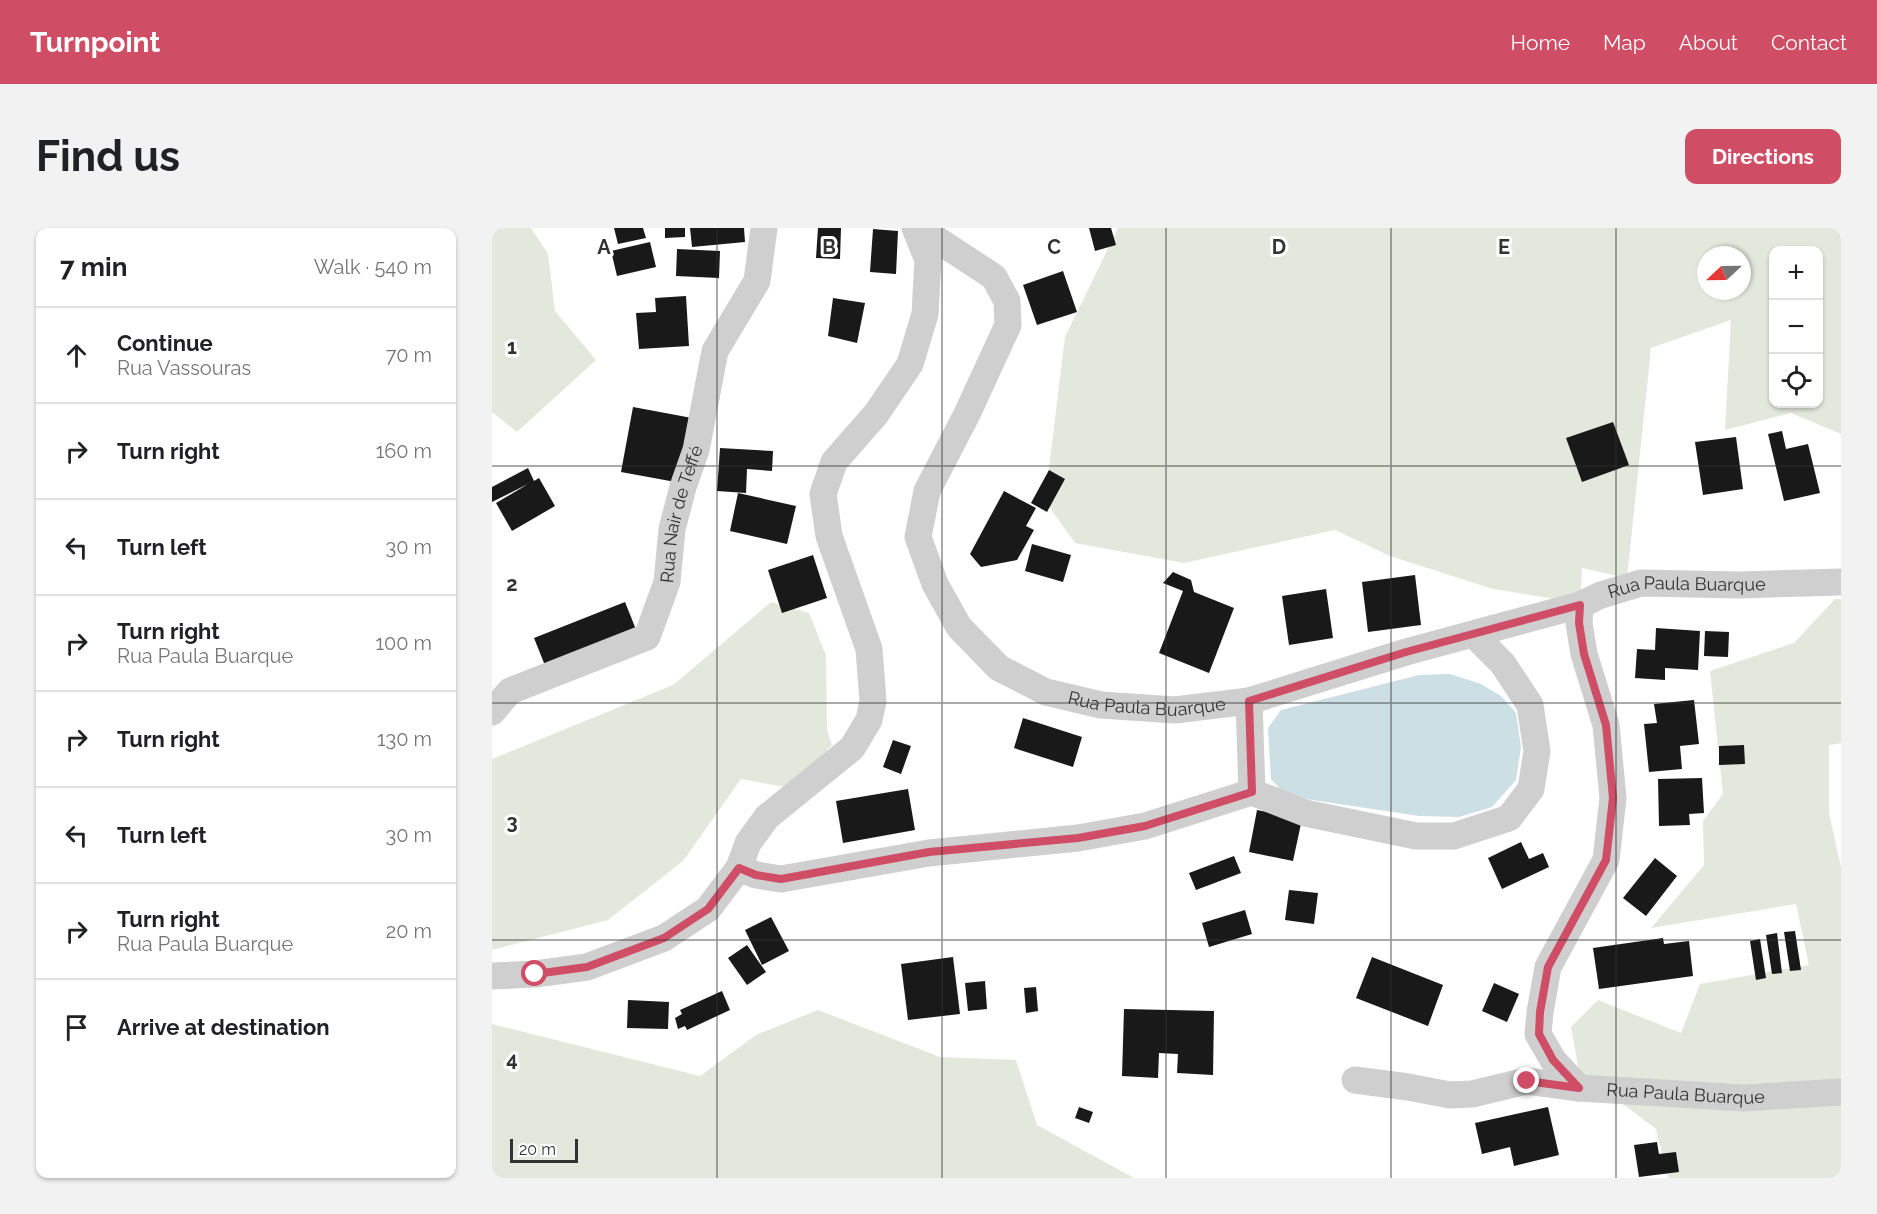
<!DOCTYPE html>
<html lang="en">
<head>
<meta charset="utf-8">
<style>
	:root { --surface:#fff; --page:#f2f2f2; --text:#202124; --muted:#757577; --line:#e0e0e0; --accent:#d04d66 }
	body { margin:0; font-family:Raleway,sans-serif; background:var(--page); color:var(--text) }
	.controls { position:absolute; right:18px; top:18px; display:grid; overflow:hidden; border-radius:12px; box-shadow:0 2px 4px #0004 }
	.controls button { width:54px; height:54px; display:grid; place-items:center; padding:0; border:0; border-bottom:2px solid var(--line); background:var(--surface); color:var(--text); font:30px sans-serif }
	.compass { position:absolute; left:1205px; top:18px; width:54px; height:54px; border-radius:50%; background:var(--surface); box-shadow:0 2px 4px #0004; rotate:248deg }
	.scale { position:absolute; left:18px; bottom:15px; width:68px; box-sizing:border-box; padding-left:6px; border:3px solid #323232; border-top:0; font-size:16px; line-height:21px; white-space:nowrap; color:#323232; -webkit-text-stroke:4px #fff; paint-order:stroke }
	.stop { position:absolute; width:18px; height:18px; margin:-14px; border:4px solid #d04d66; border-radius:50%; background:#fff }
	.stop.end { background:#d04d66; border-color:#fff; box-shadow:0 2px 6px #0008 }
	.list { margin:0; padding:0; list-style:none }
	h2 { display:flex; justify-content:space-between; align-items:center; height:78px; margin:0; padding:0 24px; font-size:26px }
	h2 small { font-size:20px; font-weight:400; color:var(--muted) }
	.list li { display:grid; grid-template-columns:39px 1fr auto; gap:18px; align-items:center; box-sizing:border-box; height:96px; padding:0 24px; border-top:2px solid var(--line) }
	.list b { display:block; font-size:22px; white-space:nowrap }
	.list p { margin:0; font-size:20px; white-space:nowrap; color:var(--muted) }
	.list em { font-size:20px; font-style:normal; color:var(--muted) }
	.icon { flex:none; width:33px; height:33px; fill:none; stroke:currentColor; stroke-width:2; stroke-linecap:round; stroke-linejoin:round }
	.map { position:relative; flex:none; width:1349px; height:950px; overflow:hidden; border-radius:12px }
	header { display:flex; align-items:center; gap:36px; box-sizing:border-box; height:84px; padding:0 30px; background:var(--accent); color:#fff }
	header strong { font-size:28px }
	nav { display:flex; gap:33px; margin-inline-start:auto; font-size:21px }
	.intro { display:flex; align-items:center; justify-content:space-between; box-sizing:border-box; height:144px; padding:0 36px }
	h1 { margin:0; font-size:42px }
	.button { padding:15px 27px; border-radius:12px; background:var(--accent); color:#fff; font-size:21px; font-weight:700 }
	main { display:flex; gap:36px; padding:0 36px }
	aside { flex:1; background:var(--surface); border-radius:12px; box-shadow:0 2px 4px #0004 }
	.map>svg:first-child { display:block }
</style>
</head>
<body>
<header>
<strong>Turnpoint</strong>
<nav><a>Home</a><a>Map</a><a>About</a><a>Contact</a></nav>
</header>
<div class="intro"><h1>Find us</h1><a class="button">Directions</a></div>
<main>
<aside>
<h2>7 min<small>Walk · 540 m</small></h2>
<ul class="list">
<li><svg class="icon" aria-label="ahead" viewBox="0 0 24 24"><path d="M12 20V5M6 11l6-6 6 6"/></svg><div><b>Continue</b><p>Rua Vassouras</p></div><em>70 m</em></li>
<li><svg class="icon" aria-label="right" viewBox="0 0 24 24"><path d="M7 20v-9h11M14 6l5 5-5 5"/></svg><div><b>Turn right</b></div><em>160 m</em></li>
<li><svg class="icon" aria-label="left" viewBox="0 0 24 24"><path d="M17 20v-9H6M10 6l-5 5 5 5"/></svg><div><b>Turn left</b></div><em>30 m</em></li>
<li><svg class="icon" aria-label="right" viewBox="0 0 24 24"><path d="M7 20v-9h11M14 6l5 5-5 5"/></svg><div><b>Turn right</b><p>Rua Paula Buarque</p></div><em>100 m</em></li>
<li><svg class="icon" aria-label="right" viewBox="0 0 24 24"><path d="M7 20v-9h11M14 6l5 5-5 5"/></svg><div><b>Turn right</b></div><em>130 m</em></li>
<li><svg class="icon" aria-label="left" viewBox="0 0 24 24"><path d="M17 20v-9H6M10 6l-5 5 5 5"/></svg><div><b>Turn left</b></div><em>30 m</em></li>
<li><svg class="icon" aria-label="right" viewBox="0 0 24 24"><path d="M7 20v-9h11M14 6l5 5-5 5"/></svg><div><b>Turn right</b><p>Rua Paula Buarque</p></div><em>20 m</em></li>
<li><svg class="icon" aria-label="arrive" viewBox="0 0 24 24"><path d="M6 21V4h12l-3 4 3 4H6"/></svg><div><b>Arrive at destination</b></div></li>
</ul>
</aside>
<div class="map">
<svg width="1349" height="950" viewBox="0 0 1349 950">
	<rect width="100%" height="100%" fill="#fff"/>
	<!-- green -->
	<path fill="#e3e8dc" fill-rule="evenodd" d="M0,0h39l17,26 7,57 41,49 -79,72 -25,-20z
		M626,0h723v206l-50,-21 -66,17 6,-110 -80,28 -24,230 -45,-10 -2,35 -87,-14 -103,-33 -55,-26 -151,33 -109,-20 -30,-42 20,-164zM1282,22h44v154h-44zM1214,27h36v36h-36z
		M1343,371h6v144l-12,2v68l12,54v311h-173l-12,-49 -77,-58 -8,-44 27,-27 83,33 19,-49 109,-19 -13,-61 -145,24 53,-63 -1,-44 20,-27 -13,-123 84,-28z
		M279,374l38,11 17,42 1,75 5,15 -42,43 -49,-9 -58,82 -75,59 -116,30v-191l181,-74z
		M326,782l122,47 76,3 21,65 97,53h-642v-154l208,52 56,-41z"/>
	<!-- water -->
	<path fill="#ccdfe5" d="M958,446l31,10 20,12 15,17 5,34 -5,33 -24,27 -33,10 -40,-1 -133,-20 -15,-17 -3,-51 13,-18 138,-35z"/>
	<!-- building -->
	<path fill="#191919" d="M122,0h29l3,10 -28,6z
		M173,0h20v9l-20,1z
		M198,0h54l1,14 -53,5z
		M326,0h23l-1,31 -24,-1z
		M597,0h22l5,17 -21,6z
		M381,1l25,2 -2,43 -26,-2z
		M158,14l6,25 -39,9 -6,-25z
		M185,21l43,2 -1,27 -43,-2z
		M571,43l14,41 -40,13 -14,-40z
		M194,68l3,50 -50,3 -3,-36 20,-1 -1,-14z
		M341,70l32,5 -8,40 -29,-7z
		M141,179l59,11 -11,65 -60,-11z
		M1121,194l16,43 -47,17 -16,-44z
		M1290,203l4,18 22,-5 12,49 -36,8 -16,-67z
		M1244,209l7,52 -40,6 -8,-53z
		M228,220l53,3 -1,20 -25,-2 -1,24 -29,-2z
		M36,240l6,13 5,-3 16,28 -43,25 -16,-28 32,-19 -36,18v-15z
		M557,242l16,9 -18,33 -16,-9z
		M512,263l32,17 -10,18 8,4 -17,30 -36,7 -11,-13z
		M246,265l58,13 -9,38 -57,-13z
		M540,316l39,11 -8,27 -38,-11z
		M321,327l14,43 -45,15 -14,-43z
		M681,344l18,8 3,12 40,16 -25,65 -50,-20 24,-62 -20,-8z
		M923,347l6,50 -53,7 -6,-50z
		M834,361l7,49 -44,7 -7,-49z
		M133,374l12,30 -91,36 -12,-30z
		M1164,400l44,3 -2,39 -33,-2v12l-30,-2 2,-29 18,1z
		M1213,403l24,1 -1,25 -24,-1z
		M1202,472l5,44 -19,2 2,23 -33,3 -5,-48 13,-1 -3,-19z
		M531,490l59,19 -9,30 -59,-19z
		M401,512l18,6 -10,28 -18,-7z
		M1252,517l1,19 -26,1v-19z
		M1210,550l2,35 -15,1 1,11 -31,1 -1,-47z
		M416,561l7,41 -72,13 -7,-42z
		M765,582l45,9 -9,42 -44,-9z
		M1029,614l8,17 14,-6 6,14 -47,22 -14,-31z
		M742,628l7,17 -45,17 -7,-17z
		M1163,630l22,18 -31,40 -23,-18z
		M797,662l29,3 -4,31 -29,-4z
		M753,682l7,24 -43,13 -7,-24z
		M279,689l18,34 -27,14 -17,-35z
		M1303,703l6,39 -11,1 -6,-39z
		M1285,705l5,40 -10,1 -6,-39z
		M1171,710l1,6 25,-3 4,35 -94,13 -6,-41z
		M1268,711l6,39 -10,2 -6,-39z
		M255,717l19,27 -19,13 -19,-27z
		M461,729l7,57 -52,6 -7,-56z
		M880,729l71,28 -15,41 -72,-28z
		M493,753l2,28 -19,2 -3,-28z
		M1002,755l25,11 -12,28 -25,-11z
		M544,759l2,24 -12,2 -2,-25z
		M230,763l8,19 -43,20 -2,-4 -7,3 -3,-11 7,-4 -2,-4z
		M136,772l41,2 -1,27 -41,-1z
		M632,781l90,2 -1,64 -36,-2 1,-19 -19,-1 -1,25 -36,-2z
		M587,879l14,5 -4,11 -14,-5z
		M1056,879l11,48 -45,11 -4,-19 -28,7 -7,-31z
		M1165,914l2,12 17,-2 3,20 -40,5 -5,-32z"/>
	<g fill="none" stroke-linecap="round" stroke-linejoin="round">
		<!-- street -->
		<g stroke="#cfcfcf" stroke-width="27">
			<path d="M423,0l13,32 -3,54 -15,50 -34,50 -42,48 -11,32 6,42 40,113 4,52 -4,19 -17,28 -85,69 -19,26 -9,25 17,7 25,4 148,-26 149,-15 67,-12 107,-34 53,21 111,23h38l55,-18 22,-29 6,-38 -7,-46 -27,-41 -29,-29"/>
			<path id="s1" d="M435,0l9,11 58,38 13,24 1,24 -41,89 -40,77 -9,46 17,47 24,43 40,41 47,24 55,13 74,5 74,-9 157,-49 174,-47 21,-10 40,-12 98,2 102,-3"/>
			<path d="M757,473l3,91"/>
			<path id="s2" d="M0,484l18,-21 137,-54 20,-55 5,-53 11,-42 13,-37 19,-99 42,-70 7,-53"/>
			<path d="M0,748l43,-2 52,-7 77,-29 44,-29 31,-41"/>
			<path id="s3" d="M863,852l53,7 42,8 22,-1 55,-13 52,7 165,10 97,-6"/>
			<path d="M1087,860l-26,-28 -15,-26 2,-22 8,-45 58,-107 7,-62 -7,-73 -22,-71 -5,-31 1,-18"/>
		</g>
	</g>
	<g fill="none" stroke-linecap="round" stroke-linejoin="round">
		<!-- route -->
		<path stroke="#d04d66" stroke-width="8" d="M43,746l52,-7 77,-29 44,-29 31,-41 17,7 25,4 148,-27 149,-14 67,-12 107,-34 -3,-91 157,-49 174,-47 -1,18 5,31 22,71 7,73 -7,62 -58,107 -8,45 -1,22 14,26 26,28 -52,-7"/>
	</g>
	<!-- grid -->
	<path fill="none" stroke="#323232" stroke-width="1.5" stroke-opacity="0.55" d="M225,0v950M450,0v950M674,0v950M899,0v950M1124,0v950M0,238h1349M0,475h1349M0,712h1349"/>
	<g text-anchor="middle" stroke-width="6" stroke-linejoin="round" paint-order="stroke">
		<!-- street labels -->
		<g font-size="18" fill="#323232" stroke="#fff">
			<text dy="6" stroke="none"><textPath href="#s2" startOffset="303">Rua Nair de Teffé</textPath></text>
			<text dy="6" stroke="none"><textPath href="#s1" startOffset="1236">Rua Paula Buarque</textPath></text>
			<text dy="6" stroke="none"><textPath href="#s1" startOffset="678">Rua Paula Buarque</textPath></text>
			<text dy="6" stroke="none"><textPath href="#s3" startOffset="334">Rua Paula Buarque</textPath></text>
		</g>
	</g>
	<g font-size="20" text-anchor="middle" font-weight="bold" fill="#323232" stroke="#fff" stroke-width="6" stroke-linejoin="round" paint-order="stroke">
		<text x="112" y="26">A</text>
		<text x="337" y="26">B</text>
		<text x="562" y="26">C</text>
		<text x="787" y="26">D</text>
		<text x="1012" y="26">E</text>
		<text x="20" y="126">1</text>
		<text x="20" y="363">2</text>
		<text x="20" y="601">3</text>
		<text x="20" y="838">4</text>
	</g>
</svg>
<div class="controls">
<button>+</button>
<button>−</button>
<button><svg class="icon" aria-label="locate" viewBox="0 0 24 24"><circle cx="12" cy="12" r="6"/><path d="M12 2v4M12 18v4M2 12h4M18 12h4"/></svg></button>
</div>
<svg class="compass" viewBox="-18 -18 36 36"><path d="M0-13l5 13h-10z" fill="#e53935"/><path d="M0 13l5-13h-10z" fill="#757577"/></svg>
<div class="scale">20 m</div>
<div class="stop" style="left:43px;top:746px"></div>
<div class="stop end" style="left:1035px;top:853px"></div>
</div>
</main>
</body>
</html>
